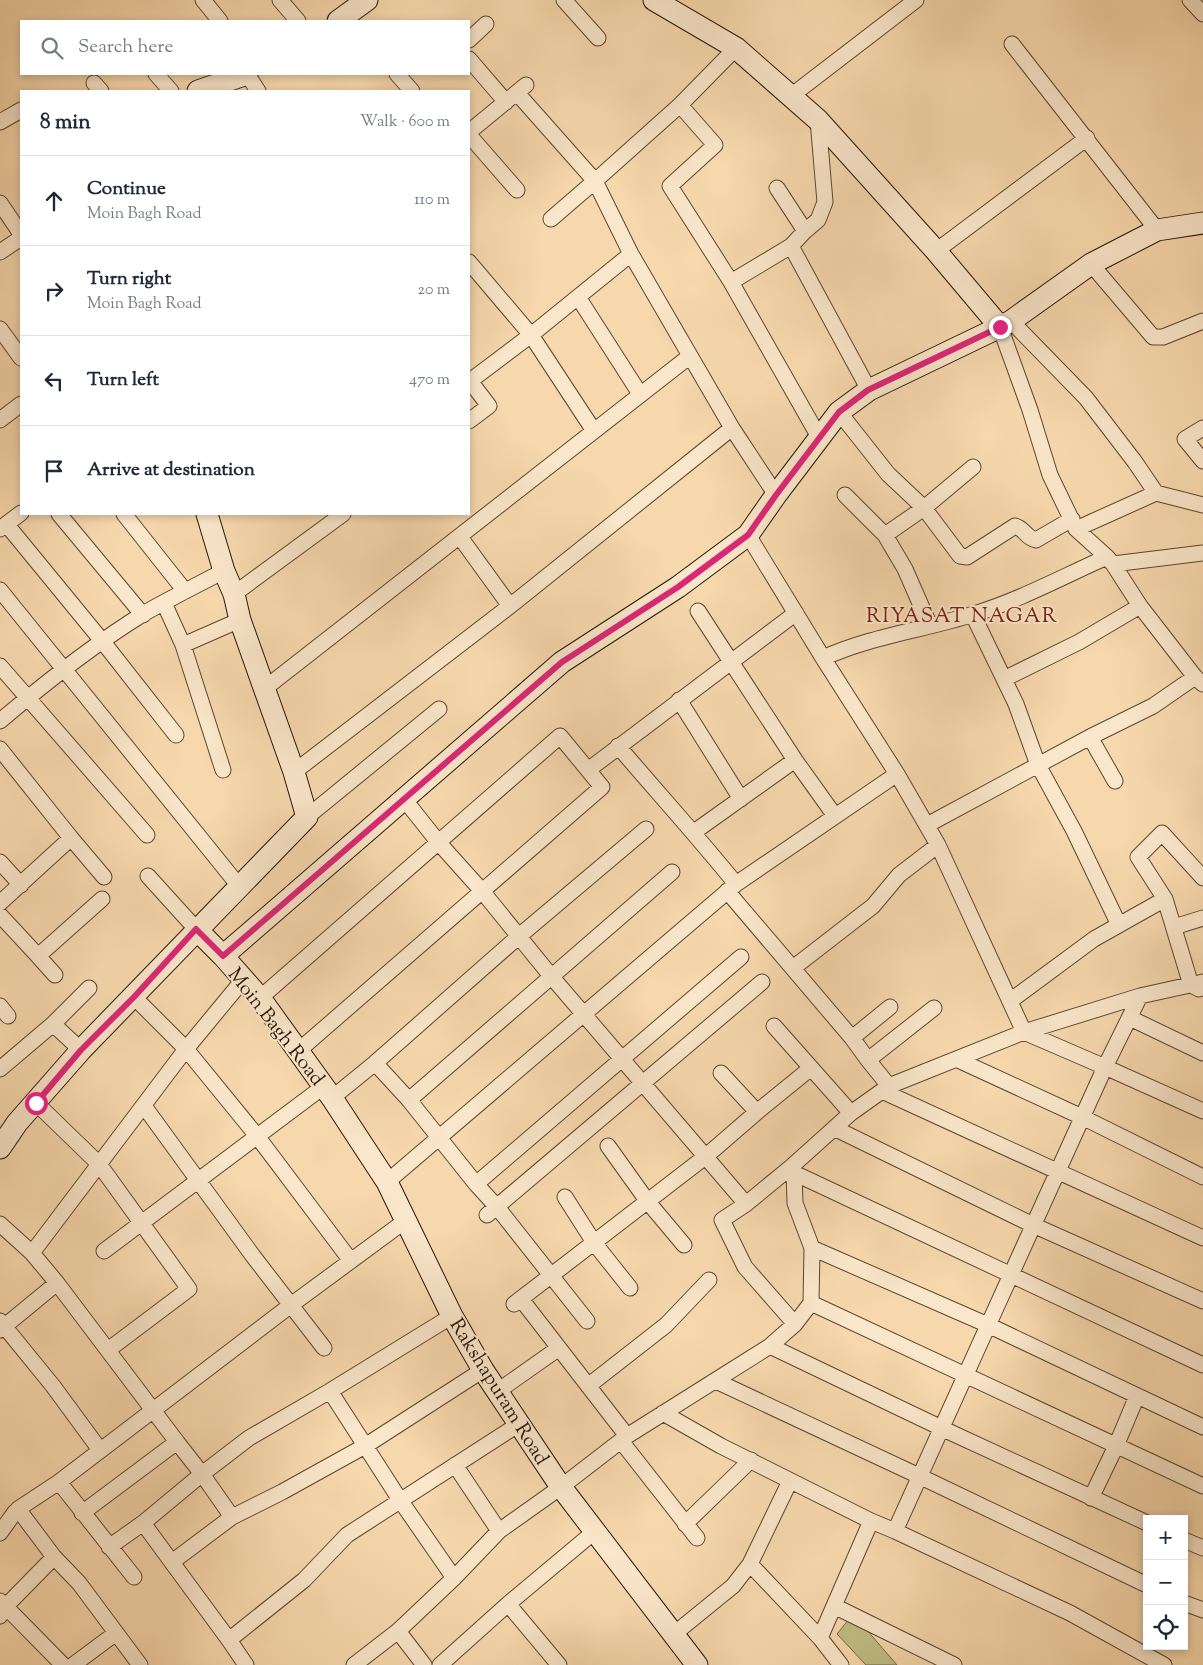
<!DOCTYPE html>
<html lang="en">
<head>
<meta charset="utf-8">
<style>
	:root { --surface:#fff; --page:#f6f6f7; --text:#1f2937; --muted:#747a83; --line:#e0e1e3 }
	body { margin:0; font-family:"Sorts Mill Goudy",serif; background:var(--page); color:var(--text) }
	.controls { position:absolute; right:15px; bottom:15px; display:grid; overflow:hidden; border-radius:0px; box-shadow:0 2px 8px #0003 }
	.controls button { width:45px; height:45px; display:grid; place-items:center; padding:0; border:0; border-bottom:1px solid var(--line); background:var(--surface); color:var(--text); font:25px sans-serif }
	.stop { position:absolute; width:15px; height:15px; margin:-11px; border:4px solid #db2777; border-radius:50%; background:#fff }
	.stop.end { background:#db2777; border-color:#fff; box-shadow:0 1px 5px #0008 }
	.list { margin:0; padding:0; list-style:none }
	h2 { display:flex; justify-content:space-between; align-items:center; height:65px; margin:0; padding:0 20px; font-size:21px }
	h2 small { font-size:16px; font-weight:400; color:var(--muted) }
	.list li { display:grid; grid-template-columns:32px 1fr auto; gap:15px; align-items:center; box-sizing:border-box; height:90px; padding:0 20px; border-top:1px solid var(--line) }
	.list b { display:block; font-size:19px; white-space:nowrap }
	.list p { margin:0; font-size:16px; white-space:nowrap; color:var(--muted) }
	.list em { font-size:16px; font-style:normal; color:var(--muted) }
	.icon { flex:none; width:28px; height:28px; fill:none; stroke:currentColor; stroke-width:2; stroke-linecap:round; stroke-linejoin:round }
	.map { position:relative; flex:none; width:1203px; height:1665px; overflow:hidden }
	.search { position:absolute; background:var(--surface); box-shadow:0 2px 8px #0003; left:20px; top:20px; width:450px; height:55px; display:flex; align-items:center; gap:12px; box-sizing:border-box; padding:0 18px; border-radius:0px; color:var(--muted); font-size:19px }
	.panel { position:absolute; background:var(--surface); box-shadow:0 2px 8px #0003; left:20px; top:90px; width:450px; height:425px; border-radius:0px }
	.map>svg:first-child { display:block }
</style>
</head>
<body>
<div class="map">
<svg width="1203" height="1665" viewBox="0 0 1203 1665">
	<rect width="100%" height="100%" fill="#f7d8ad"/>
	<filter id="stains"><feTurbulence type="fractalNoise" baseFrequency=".004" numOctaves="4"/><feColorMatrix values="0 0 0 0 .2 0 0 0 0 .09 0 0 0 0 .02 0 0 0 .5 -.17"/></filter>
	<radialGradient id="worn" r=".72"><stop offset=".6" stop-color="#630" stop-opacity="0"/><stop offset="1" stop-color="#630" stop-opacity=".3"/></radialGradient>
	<!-- green -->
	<path fill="#c1be86" stroke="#736a46" d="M853,1614l44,51h-31l-29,-31z"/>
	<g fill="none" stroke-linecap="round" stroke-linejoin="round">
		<!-- street casing -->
		<g stroke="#5a4730" stroke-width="17">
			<path id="street" d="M203,0l17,21
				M280,0l18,21
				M564,0l34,38
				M1190,0l13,14
				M469,40l17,-16
				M1012,44l145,186
				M736,48l-56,57 -85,76 36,73 101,174 44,67
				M469,59l37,43
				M156,74l15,17
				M247,74l11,17
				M397,74l15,17
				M94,83l7,8
				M517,93l78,88 -44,38
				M791,96l125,-96
				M680,105l35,40 -45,41 61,96 88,155
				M818,120l7,82 -7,18 -13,11 -14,15 78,144
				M0,122l21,-12
				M469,132l57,-47
				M469,135l48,55
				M777,188l28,43
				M0,203l21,31
				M936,251l151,-113
				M0,252l21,-14
				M469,262l62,73 63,96
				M1091,264l62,73h10l40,-16
				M731,282l60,-36
				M578,297l62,97
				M1011,321l75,77 49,64 21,31
				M1000,327l30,83 20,65 26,54 31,28 5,6
				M0,329l21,29
				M839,412l49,62 36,34 36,48 7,1 48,-31c9,2 11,12 21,14l36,-21
				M0,420l21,-16
				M469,421l20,-15 -19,-25 61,-46 100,-81
				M1203,428l-18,11 18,22
				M845,495l40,40 20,34 25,57
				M59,514l84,101
				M124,514l61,77
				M7,525l96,117 73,93
				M0,529l21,-16
				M1076,529l80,-36 47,12
				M748,535l75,123 74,116 41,71 86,187 81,35 35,-71
				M885,535l39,-27 49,-41
				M460,537l50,69
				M1203,553l-90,11 27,42 55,71 8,7
				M0,590l239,296
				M234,594l109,-80
				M164,603l19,42 40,125
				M698,611l97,149 40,56
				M973,615l43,89 22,61 36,66 45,94
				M183,645l57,-25
				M823,658c48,-22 101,-28 151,-44 46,-14 90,-38 133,-57
				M0,666l147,169
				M1004,679l75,-37 61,-36
				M264,689l426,-333
				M679,700l62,99
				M0,721c45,-38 93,-76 143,-107 26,-15 54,-29 81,-43
				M1090,737l25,44
				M618,746c39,46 80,91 118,138
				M0,749l71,89
				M588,770l208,-157
				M294,772l216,-166 222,-178
				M404,799l35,44 43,48 69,85 195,228 -24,16 23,47 50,57
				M307,817l132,-108
				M927,825l163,-88 63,-31 42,-29
				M694,832l101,-72
				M0,862l21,23
				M148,876l48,53
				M727,891l125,147 16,22 21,26
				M1165,899l-27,-42 24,-24 41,45
				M0,903l71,-65 33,39
				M0,915l38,41
				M1174,927l29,-9
				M793,968l80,-62 26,-31 39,-30
				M55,975l-17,-19 64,-57
				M134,997l52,52 71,87 94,125
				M260,998l300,-262 42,51 -305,265
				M1010,1001l84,-62 71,-40 26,86 8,4
				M0,1006l8,10
				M1130,1018l73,35
				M53,1024l28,26
				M774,1026l77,87
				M852,1038l38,-31
				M956,1059l126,58 121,60
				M868,1060l66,-52
				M375,1063l34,37 67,84 21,23 90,114
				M0,1069l53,-45 36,-36
				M721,1073l36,39
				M882,1091l321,147
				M332,1098l43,-35 143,-126 128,-108
				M409,1100l263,-228
				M36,1103l63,61 90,125 -81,61
				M144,1106l109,150 71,92
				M834,1128l199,97 170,76
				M608,1146l40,56 36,43
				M794,1173l409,192
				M387,1182l349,-298 161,-110
				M476,1184l265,-227
				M565,1197l30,47 35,44
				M746,1204l45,-37
				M487,1215l275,-233
				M0,1224l32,29 25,30 120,159
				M812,1248l176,77 215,102
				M104,1251l219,-164
				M32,1253l154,-204 57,-69
				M521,1299l106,137
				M811,1303l392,183
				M514,1304l191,-147 52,-45 54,-44
				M0,1321l53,65 47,64
				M0,1330l57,-47
				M770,1346l184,88 193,89
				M716,1381l203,95 228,109
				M588,1386l78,-61 43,-45
				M330,1391l70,109 54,78
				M498,1391l61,-43
				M663,1413l58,33 150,75 24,10
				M621,1441l76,97
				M455,1465l44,66
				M59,1482l75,95
				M1091,1498l25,-52 21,-50
				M82,1513l95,-71 25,32 47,-36 81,-47 122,-75
				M143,1523l86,117
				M685,1524l66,-64
				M0,1533l15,-21
				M1184,1540l19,8
				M109,1547l34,-24 59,-49 30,43
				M172,1562l60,-45 50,-25 83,-46 118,-76
				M750,1564l70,74 21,27
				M0,1601l63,64
				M1184,1603l19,7
				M834,1606l120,59
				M0,1616l6,-10 48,-49
				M398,1631l26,34
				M674,1634l59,-48 17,-22 40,-83
				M820,1638l51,-117
				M73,1665l43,-32
				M140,1665l-61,-82 -25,-26 -36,-48 41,-27 232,-177 114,-84
				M246,1665l-17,-25 75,-60 43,-45 172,-111
				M354,1665l44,-34 56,-53 45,-47 62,-44 66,-51 143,-90 25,-22 16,-21 1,-55 -17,-45 -1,-30 -3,-6 60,-54 38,-27 135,-54 116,-36 63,-14
				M440,1665l68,-61
				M559,1665l-51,-61 86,-72
				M1164,1665l-94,-52 -175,-82 210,-464 98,44"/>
		</g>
		<!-- secondary casing -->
		<g stroke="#251707" stroke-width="23">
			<path id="secondary" d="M654,0l82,48 82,72 118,131 64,76 11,-6 80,-57 66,-34 46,-7
				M338,21l29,-21
				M198,91l49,-17
				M196,929l27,27 37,42 72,100 55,84 65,134 31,54 78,117 136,178
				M223,956l339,-294 116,-75 70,-52 28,-40 63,-83 30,-22 131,-63
				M0,1148l17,-25 64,-73 226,-233 -13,-45 -54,-152 -6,-26 -10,-23 -17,-57"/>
		</g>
		<!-- street -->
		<use href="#street" stroke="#fae6ca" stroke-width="15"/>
		<!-- secondary -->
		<use href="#secondary" stroke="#fae6ca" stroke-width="21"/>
	</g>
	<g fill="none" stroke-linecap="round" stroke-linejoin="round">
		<!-- route -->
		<path stroke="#db2777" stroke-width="6" d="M36,1103l45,-53 53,-53 62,-68 27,27 339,-294 116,-75 70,-52 28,-40 63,-83 29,-22 132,-63"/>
	</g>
	<g text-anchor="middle" stroke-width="4" stroke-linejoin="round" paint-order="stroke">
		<!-- street labels -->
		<g font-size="20" fill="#251707" stroke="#fae6ca">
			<text transform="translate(277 1026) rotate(52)" y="7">Moin Bagh Road</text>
			<text transform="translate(500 1391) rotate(58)" y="7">Rakshapuram Road</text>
		</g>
		<!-- neighbourhood labels -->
		<g font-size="21" letter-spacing="1" fill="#7a1f14" stroke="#fae6ca">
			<text x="962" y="622">RIYASAT NAGAR</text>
		</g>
	</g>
	<rect width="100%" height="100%" filter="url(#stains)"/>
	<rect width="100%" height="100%" fill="url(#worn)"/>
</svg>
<div class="controls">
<button>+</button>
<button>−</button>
<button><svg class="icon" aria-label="locate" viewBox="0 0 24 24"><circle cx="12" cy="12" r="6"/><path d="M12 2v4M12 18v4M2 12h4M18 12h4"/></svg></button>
</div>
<div class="stop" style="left:36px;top:1103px"></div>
<div class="stop end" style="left:1000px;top:327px"></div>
<div class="search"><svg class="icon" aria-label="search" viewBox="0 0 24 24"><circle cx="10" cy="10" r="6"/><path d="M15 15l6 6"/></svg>Search here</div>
<section class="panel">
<h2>8 min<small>Walk · 600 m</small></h2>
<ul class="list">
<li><svg class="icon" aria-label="ahead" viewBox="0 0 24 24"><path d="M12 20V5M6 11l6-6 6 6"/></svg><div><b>Continue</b><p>Moin Bagh Road</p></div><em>110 m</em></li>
<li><svg class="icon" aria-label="right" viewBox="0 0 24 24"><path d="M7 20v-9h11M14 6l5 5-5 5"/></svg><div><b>Turn right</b><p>Moin Bagh Road</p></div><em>20 m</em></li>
<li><svg class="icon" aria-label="left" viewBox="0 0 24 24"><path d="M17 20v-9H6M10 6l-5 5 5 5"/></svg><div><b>Turn left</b></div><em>470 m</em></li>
<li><svg class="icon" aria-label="arrive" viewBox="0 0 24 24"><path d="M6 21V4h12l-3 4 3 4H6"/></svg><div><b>Arrive at destination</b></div></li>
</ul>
</section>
</div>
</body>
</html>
